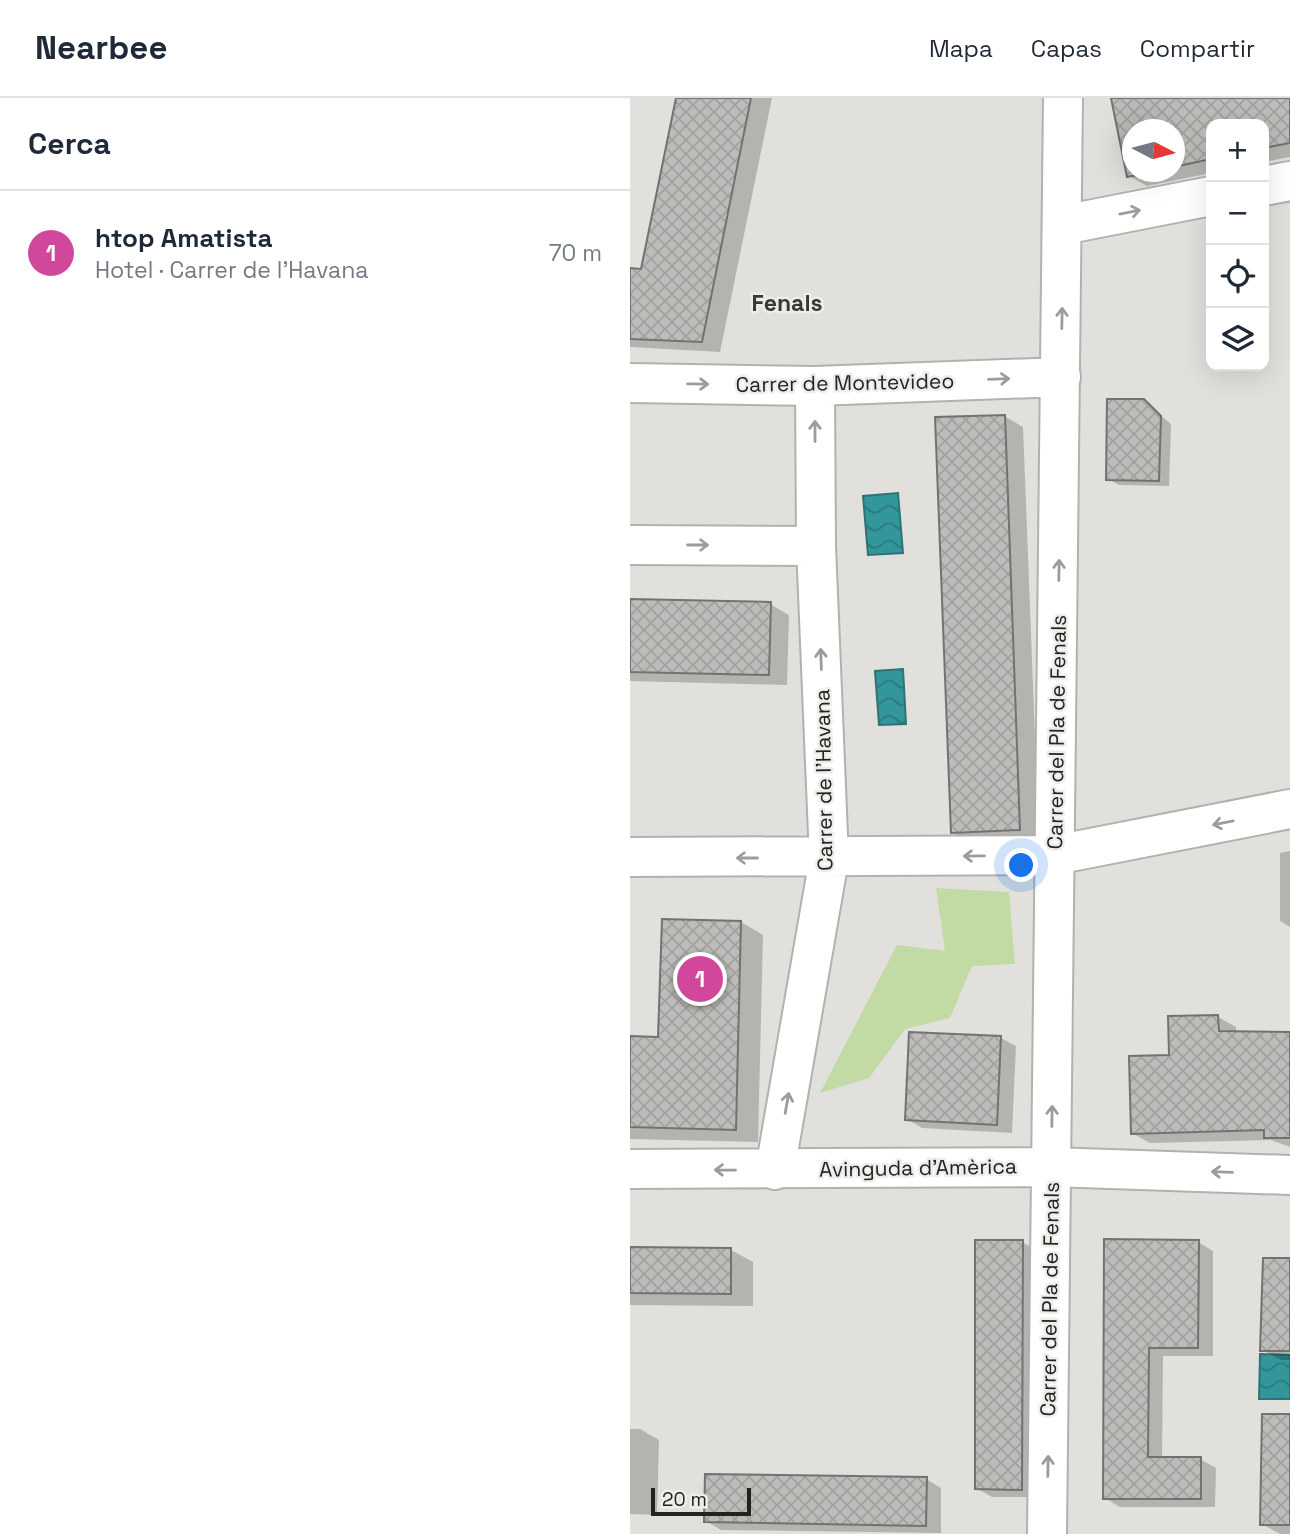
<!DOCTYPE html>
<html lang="es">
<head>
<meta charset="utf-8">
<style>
	:root { --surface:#fff; --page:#f2f2f3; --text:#1f2937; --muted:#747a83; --line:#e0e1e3; --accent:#6f602d }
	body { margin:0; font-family:"Space Grotesk",sans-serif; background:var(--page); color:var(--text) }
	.controls { position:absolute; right:21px; top:21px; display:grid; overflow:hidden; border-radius:14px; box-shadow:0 7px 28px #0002 }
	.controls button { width:63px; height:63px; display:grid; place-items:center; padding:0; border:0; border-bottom:2px solid var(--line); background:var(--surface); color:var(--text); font:35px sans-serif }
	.compass { position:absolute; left:492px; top:21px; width:63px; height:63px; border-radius:50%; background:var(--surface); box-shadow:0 7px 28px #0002; rotate:96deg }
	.scale { position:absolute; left:21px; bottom:18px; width:100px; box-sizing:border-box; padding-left:7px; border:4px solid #232221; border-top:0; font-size:19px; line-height:24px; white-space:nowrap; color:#232221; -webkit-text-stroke:5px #efedea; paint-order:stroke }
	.you { position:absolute; left:392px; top:768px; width:24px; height:24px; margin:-18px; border:5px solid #fff; border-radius:50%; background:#1a73e8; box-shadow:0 0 0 10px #1a73e833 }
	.badge { display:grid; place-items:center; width:46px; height:46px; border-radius:50%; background:var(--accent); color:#fff; font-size:23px; font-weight:700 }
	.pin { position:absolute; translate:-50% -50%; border:4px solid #fff; box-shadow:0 2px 7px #0006 }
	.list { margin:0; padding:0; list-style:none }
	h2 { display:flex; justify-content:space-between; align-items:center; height:91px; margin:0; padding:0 28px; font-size:30px }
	h2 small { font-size:23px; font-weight:400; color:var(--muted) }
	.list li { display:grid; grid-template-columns:46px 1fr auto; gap:21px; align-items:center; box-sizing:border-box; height:126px; padding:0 28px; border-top:2px solid var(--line) }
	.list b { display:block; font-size:26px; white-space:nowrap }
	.list p { margin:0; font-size:23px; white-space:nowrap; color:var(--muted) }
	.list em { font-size:23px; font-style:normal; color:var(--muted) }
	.icon { flex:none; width:38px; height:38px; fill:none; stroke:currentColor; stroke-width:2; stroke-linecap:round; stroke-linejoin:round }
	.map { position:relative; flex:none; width:660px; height:1436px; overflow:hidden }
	header { display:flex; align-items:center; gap:42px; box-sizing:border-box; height:98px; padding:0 35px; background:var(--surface); border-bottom:2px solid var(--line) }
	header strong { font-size:33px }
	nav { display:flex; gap:38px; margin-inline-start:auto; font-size:24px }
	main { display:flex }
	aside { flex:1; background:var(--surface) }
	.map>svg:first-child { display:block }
</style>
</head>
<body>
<header>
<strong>Nearbee</strong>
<nav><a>Mapa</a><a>Capas</a><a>Compartir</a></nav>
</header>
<main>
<aside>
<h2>Cerca<small></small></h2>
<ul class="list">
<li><span class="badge" style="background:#d1479c">1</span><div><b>htop Amatista</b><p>Hotel · Carrer de l'Havana</p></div><em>70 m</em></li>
</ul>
</aside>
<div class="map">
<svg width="660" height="1436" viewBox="0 0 660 1436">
	<defs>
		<pattern id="water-waves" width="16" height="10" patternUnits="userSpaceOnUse" patternTransform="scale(1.75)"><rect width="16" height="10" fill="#32969a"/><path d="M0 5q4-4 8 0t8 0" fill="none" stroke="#2a7a7d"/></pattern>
		<pattern id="building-cross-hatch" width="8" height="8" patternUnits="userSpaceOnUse" patternTransform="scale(1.75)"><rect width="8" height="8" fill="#bebcb9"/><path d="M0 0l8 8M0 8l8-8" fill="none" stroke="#a3a19f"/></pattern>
	</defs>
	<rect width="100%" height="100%" fill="#e2e0dd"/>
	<!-- green -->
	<path fill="#c2daa3" d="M306,790l73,4 6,72 -43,2 -22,52 -45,11 -36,49 -49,15 77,-148 48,6z"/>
	<!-- water -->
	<path fill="url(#water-waves)" stroke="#2e7376" stroke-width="2" d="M268,395l5,60 -35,2 -5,-59z
		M273,571l3,55 -27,1 -4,-54z
		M630,1256l30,1v44h-31z"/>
	<!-- shadow -->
	<path fill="#0003" fill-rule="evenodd" d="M47,0h95l-52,254 -90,-5v-77l12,1z
		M483,0h177v59l-26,5v-38h-53v49l-64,13 -18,-10zM502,32h42v42h-42z
		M513,303l28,23 -2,62 -50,-1 -11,-6z
		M374,318l19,11 16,413 -68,2 -19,-10z
		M0,503l140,3 19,11 -2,70 -157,-4z
		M660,753v76l-10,-6v-68z
		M111,824l22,13 -5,207 -128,-3v-101l30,1z
		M588,919l18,10v6l54,1v113l-19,-7 -121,3 -18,-10z
		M371,940l15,8 -4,87 -90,-5 -15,-9z
		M475,1143l93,1 15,9v105h-50l-1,103h38l16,9 -1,39h-95l-15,-9z
		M392,1144l16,9 -1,246h-45l-16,-9z
		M0,1151l101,1 22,12v44l-123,-1z
		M660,1162v100h-9l-19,-10z
		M660,1318v118h-10l-18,-10z
		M0,1331h10l19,11 -2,75 -27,-1z
		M296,1381l15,9v45l-220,-3 -15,-9z"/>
	<!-- building -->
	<path fill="url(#building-cross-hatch)" stroke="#747270" stroke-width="2" d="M46,0h75l-49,244 -72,-3v-71l11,1z
		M481,0h179v45l-26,5v-24h-53v35l-37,8v-37h-42v42h21l-26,5z
		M477,301h37l17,17 -2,65 -53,-1z
		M375,317l15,415 -69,3 -16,-416z
		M0,501l141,3 -2,73 -139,-3z
		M32,821l79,2 -5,209 -106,-3v-91l28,1z
		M588,917l1,16 71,1v106h-26v-8l-133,4 -2,-78 40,-1 -1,-39z
		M279,934l92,4 -4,89 -92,-5z
		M474,1141l95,1 -1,108h-49l-1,109h53v42h-98z
		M345,1142h48l-1,250 -47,-1z
		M0,1149l101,1v46l-101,-1z
		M633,1160h27v93h-30z
		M632,1316h28v111h-30z
		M75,1376l222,3 -1,49 -222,-4z"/>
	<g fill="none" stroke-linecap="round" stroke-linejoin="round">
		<!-- minor casing -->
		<g stroke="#b3b1ae" stroke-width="42">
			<path id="minor" d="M634,88l26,-5
				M433,127l148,-29
				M0,285l185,3 246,-9
				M0,447l186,1
				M0,759l425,-2 235,-46
				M0,1071l421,-2 239,8
				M145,1072l54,-311 -13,-313 -1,-160
				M417,1436l16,-1436"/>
		</g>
		<!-- minor -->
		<use href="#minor" stroke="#fff" stroke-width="38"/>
	</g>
	<!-- one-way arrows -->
	<defs><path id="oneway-shaft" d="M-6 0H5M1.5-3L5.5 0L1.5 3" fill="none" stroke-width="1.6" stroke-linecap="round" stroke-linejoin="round" transform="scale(1.75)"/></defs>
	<g stroke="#9c9c9b">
		<use href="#oneway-shaft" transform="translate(500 114) rotate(-11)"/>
		<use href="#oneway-shaft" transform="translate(432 220) rotate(-89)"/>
		<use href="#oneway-shaft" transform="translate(369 281) rotate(-2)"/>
		<use href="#oneway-shaft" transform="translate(68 286) rotate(1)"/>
		<use href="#oneway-shaft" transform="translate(185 333) rotate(-90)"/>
		<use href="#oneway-shaft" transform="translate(68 447)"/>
		<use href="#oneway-shaft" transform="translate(429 472) rotate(-89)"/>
		<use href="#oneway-shaft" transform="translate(191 561) rotate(-92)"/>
		<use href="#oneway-shaft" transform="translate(593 725) rotate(169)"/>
		<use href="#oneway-shaft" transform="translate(344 758) rotate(179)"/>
		<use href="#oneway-shaft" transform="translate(117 760) rotate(-180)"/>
		<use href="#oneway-shaft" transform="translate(157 1005) rotate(-80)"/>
		<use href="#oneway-shaft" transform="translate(422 1018) rotate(-89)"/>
		<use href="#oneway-shaft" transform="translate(95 1072) rotate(-179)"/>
		<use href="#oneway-shaft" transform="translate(592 1074) rotate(-178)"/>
		<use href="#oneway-shaft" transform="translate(418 1368) rotate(-89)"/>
	</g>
	<g text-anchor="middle" stroke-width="5" stroke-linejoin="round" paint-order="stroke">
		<!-- street labels -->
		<g font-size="21" fill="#232221" stroke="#efedea">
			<text transform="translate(215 285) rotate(-1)" y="7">Carrer de Montevideo</text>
			<text transform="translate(427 634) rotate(-89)" y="7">Carrer del Pla de Fenals</text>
			<text transform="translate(194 682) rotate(-91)" y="7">Carrer de l'Havana</text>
			<text transform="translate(288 1070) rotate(-1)" y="7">Avinguda d'Amèrica</text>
			<text transform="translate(420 1201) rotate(-89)" y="7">Carrer del Pla de Fenals</text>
		</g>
		<!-- neighbourhood labels -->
		<g font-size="23" font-weight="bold" fill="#3a3836" stroke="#efedea">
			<text x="157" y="213">Fenals</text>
		</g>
	</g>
</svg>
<div class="controls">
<button>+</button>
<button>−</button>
<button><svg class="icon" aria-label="locate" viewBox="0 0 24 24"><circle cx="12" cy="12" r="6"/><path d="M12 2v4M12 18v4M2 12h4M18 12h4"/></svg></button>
<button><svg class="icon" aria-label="layers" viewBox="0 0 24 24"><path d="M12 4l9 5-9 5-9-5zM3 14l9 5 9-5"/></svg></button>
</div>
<svg class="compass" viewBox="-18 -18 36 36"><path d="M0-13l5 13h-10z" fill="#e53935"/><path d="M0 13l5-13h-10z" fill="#747a83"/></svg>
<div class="scale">20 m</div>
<div class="you"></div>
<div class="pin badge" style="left:70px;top:881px;background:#d1479c">1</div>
</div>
</main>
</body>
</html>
